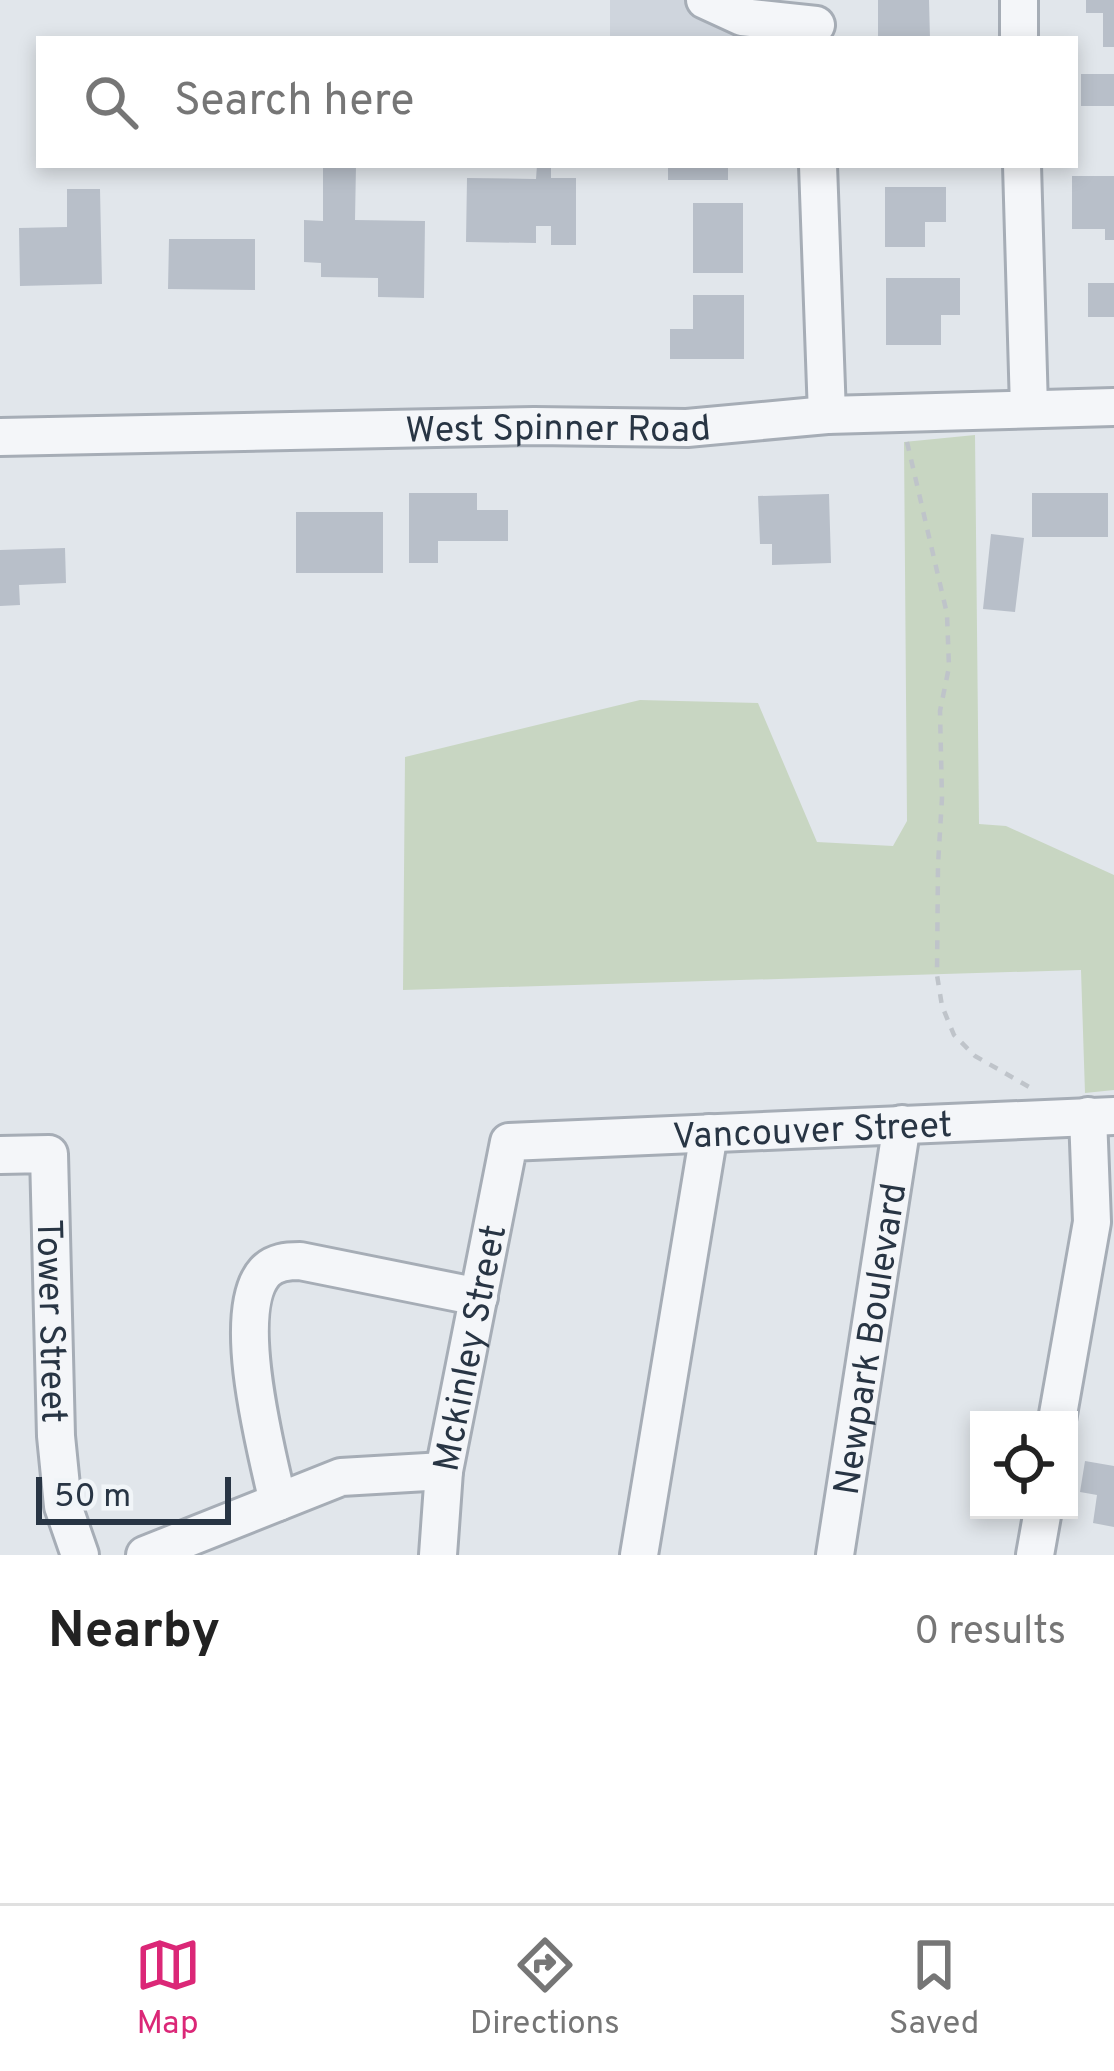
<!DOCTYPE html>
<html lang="en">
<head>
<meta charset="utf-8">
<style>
	:root { --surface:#fff; --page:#f2f2f2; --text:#222; --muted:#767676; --line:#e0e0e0; --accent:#db2777 }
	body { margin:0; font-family:Overpass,sans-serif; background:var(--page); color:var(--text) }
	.controls { position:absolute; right:36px; bottom:36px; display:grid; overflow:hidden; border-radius:0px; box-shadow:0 6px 18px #0003 }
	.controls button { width:108px; height:108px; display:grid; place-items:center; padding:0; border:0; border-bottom:3px solid var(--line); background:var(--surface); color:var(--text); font:60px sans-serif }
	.scale { position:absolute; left:36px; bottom:30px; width:195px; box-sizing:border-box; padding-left:12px; border:6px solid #283544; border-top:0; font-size:33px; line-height:42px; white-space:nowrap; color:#283544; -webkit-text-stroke:9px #f1f5f8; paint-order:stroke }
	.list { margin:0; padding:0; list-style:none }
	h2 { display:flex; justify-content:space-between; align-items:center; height:156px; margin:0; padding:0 48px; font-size:51px }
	h2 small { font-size:39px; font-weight:400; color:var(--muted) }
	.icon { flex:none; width:66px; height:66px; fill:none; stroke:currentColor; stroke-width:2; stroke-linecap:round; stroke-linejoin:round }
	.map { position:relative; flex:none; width:1114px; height:1555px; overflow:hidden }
	.search { position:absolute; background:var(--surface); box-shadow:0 6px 18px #0003; left:36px; right:36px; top:36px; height:132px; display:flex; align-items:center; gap:30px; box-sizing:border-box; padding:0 42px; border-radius:0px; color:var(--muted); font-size:45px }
	.sheet { height:348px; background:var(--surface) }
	nav { display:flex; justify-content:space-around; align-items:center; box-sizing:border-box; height:168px; border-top:3px solid var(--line); background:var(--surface); font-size:33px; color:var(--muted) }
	nav a { display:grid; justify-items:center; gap:6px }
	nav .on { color:var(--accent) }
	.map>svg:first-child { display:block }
</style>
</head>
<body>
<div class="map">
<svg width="1114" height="1555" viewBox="0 0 1114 1555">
	<rect width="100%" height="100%" fill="#e1e6eb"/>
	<!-- built -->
	<path fill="#cfd5dd" d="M610,0h161l1,39h-162z"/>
	<!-- green -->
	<path fill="#c8d6c2" d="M975,435l4,389 27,2 108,49v215l-29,3 -4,-123 -678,20 2,-233 235,-57 118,3 59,139 76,4 14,-25 -3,-379z"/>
	<!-- building -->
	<path fill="#b8bfc9" d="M878,0h51l1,39h-52z
		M1086,0h28v47h-11v-34h-17z
		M1081,74h33v32h-33z
		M323,165h33l-1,55 70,1 -1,77 -46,-1v-19l-57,-1v-14l-17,-1v-42l19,1z
		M537,165h14v13h25v67h-25v-19h-15v17l-70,-1 1,-64 69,1z
		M668,165h60v15h-60z
		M1072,176h42v64h-9v-11h-33z
		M885,187h61v35h-21v25h-40z
		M67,189h33l2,95 -82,2 -1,-58 48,-1z
		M693,203h50v70h-50z
		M169,239h86v51l-87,-1z
		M886,278h74v37h-19v30h-55z
		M1088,283h26v34h-26z
		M693,295h51v64h-74v-30h23z
		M409,493h68v17h31v31h-70v22h-29z
		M1032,493h76v44h-76z
		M829,494l2,69 -59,2v-21h-12l-2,-48z
		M296,512h87v61h-87z
		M991,534l33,4 -9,74 -32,-3z
		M65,548l1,35 -47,2 1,20 -20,1v-56z
		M1085,1461l29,5v61l-21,-4 4,-28 -17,-3z"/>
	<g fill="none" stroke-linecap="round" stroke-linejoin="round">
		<!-- minor casing -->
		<g stroke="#a6adb6" stroke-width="42">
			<g id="minor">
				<path d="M705,0l37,17 74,8"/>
				<path d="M1019,0v39"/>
				<path d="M818,165l9,250"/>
				<path d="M1022,165l7,243"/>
				<path id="s1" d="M0,437l534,-11 153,2 140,-13 287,-8"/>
				<path id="s2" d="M0,1155l49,-1 7,282 7,70 17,49"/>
				<path d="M1057,1420l35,-198 -4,-106"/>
				<path d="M278,1502c-11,-48 -49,-191 -13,-230 9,-10 22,-11 35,-11l179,36"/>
				<path d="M145,1555l196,-78 103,-6"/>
				<path id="s3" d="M438,1555l6,-84 65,-329 605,-26"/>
				<path d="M639,1555l70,-422"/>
				<path id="s4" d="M835,1555l67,-431"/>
				<path d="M1035,1555l8,-45"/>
			</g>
		</g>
		<!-- path -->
		<path stroke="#bfc4ca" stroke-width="4.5" stroke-dasharray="9 9" stroke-linecap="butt" d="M907,442l40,172 2,53 -9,44 2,87 -4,67 -1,110 5,31 12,29 21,21 56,32"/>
		<!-- minor -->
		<use href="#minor" stroke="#f4f6f9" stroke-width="36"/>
	</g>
	<g text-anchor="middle" stroke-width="9" stroke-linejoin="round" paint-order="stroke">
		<!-- street labels -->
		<g font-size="36" fill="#283544" stroke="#f1f5f8">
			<text dy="13" stroke="none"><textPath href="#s1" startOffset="558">West Spinner Road</textPath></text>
			<text dy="13" stroke="none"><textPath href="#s3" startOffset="723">Vancouver Street</textPath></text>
			<text dy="13" stroke="none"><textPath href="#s2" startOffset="216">Tower Street</textPath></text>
			<text dy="13" stroke="none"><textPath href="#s4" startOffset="219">Newpark Boulevard</textPath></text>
			<text dy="13" stroke="none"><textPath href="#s3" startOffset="210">Mckinley Street</textPath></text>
		</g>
	</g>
</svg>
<div class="controls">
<button><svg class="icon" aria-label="locate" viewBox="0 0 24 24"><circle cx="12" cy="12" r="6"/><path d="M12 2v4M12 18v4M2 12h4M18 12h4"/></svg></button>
</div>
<div class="scale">50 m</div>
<div class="search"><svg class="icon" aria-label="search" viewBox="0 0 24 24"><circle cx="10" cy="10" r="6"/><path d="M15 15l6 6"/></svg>Search here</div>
</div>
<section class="sheet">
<h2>Nearby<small>0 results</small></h2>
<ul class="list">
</ul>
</section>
<nav>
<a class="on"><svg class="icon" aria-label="map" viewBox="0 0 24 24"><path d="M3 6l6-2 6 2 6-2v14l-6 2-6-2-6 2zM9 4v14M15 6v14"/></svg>Map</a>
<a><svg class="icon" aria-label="directions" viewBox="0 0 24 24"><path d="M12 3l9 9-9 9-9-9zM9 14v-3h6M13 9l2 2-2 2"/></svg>Directions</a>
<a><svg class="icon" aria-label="saved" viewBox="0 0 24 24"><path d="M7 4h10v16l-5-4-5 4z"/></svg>Saved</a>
</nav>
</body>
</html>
